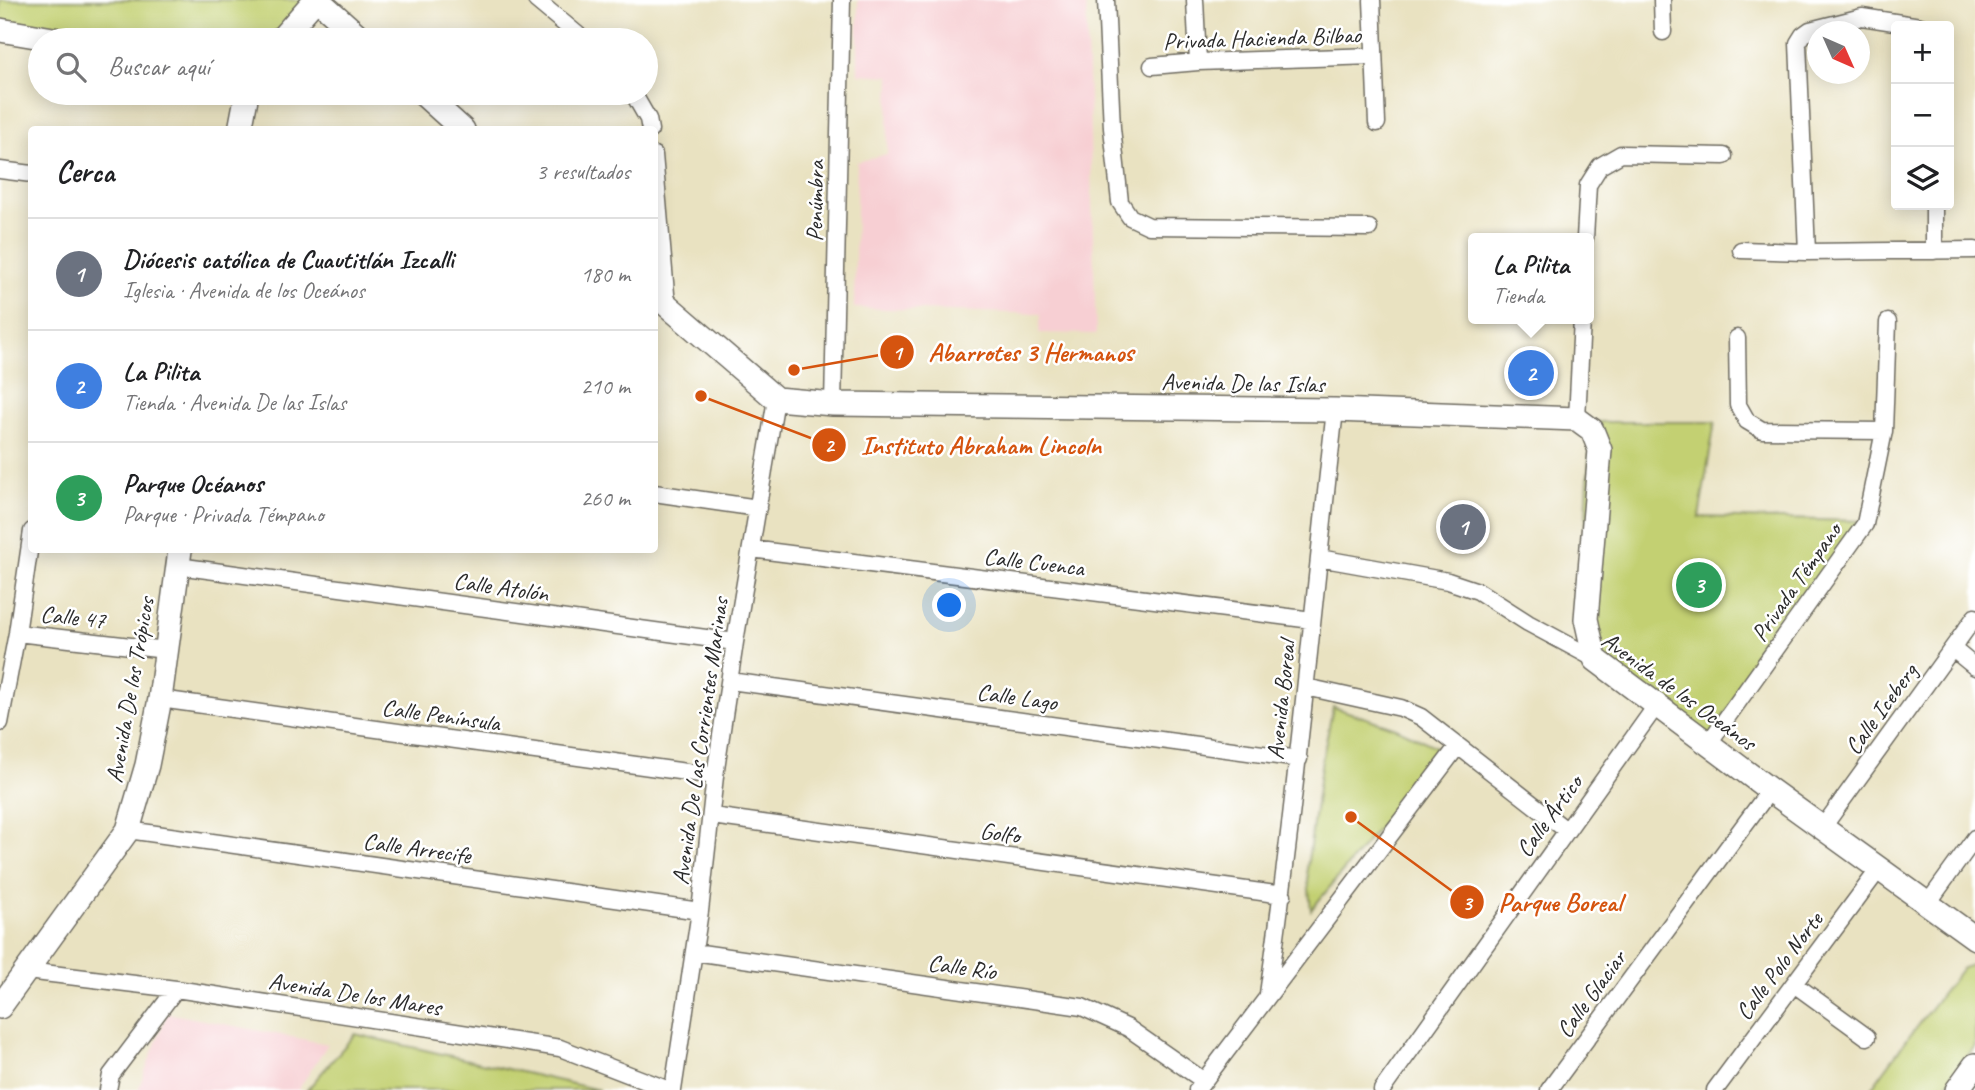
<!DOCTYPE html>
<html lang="es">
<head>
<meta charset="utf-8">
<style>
	:root { --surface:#fff; --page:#f6f6f6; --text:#202124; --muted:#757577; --line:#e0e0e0; --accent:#2563eb }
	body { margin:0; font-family:Caveat,sans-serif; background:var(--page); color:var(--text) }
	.controls { position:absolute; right:21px; top:21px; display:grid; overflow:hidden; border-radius:7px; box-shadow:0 4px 18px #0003 }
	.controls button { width:63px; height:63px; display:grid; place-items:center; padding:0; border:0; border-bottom:2px solid var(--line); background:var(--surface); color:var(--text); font:35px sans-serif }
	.compass { position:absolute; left:1807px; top:21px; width:63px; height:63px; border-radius:50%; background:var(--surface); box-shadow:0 4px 18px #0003; rotate:135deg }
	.you { position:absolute; left:950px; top:606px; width:24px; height:24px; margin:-18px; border:5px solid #fff; border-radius:50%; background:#1a73e8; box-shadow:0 0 0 10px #1a73e833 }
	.badge { display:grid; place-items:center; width:46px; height:46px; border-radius:50%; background:var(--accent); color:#fff; font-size:23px; font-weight:700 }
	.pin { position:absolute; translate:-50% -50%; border:4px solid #fff; box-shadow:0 2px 7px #0006 }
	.popup { position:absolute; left:1468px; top:233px; width:126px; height:91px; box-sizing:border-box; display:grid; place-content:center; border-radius:7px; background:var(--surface); filter:drop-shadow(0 2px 5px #0005); font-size:23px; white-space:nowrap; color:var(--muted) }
	.popup b { font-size:26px; color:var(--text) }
	.popup::after { content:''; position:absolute; left:50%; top:100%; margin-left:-14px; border:14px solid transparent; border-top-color:var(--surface) }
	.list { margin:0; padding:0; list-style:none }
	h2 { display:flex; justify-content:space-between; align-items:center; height:91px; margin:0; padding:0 28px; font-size:30px }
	h2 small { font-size:23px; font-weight:400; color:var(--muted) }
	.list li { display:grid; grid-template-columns:46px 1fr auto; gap:21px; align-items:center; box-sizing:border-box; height:112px; padding:0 28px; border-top:2px solid var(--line) }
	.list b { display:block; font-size:26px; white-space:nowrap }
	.list p { margin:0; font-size:23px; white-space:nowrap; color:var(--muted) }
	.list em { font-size:23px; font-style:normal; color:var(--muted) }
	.icon { flex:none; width:38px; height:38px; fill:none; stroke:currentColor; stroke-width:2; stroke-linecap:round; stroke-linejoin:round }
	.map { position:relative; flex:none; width:1975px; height:1090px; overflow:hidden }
	.search { position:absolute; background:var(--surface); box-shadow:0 4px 18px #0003; left:28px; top:28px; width:630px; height:77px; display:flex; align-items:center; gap:18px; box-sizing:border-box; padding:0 24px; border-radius:38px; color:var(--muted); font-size:26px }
	.panel { position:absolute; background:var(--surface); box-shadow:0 4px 18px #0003; left:28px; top:126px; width:630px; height:427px; border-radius:7px }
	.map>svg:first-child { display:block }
</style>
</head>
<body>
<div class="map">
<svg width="1975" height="1090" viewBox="0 0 1975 1090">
	<rect width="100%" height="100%" fill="#fff"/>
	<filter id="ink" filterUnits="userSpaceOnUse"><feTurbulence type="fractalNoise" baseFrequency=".0143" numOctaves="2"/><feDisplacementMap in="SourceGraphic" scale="14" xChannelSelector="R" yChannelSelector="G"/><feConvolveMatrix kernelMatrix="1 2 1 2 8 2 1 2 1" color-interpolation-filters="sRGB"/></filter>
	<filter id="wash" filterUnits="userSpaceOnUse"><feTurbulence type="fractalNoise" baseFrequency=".00686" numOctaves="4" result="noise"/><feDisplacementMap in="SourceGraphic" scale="28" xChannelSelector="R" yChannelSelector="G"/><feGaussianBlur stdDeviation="1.57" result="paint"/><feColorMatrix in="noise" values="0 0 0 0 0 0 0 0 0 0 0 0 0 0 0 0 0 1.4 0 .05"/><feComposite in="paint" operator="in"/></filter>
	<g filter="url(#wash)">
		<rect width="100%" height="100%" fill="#e9e2c1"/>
		<!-- built -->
		<path fill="#f7cfd3" d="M858,0h228l10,334 -57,-1 2,-19 -187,-6 3,-146 30,-8 3,-78 -32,-2z
			M167,1013l161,31 -30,46h-160z"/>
		<!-- green -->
		<path fill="#c3d072" stroke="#777e4e" stroke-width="2" d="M0,0h310l-35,40h-204l-71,-12z
			M1591,422h124l-16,95 161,4 -155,222 -126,-93z
			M1333,707l63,21 47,22 -132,160 -4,-42 14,-102z
			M1975,964v82l-32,44h-73l40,-55 52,-67z
			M355,1034l244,56h-292z"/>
	</g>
	<g filter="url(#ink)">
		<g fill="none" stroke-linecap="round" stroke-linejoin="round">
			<!-- street casing -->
			<g stroke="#6e6b60" stroke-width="19">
				<path id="street" d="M536,0l48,40
					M1106,0l6,128 8,74 10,15 19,9 220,2
					M1195,0l3,62
					M1372,0l5,123
					M1662,0l1,32
					M1152,66l46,-4 176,-6
					M633,93l15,26 2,11
					M654,155l13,150
					M0,170l32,4
					M1934,205v46
					M1585,238l3,-53 12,-19 21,-12 103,2
					M1741,250l66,2 168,-2
					M1807,252l-9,-209 5,-8 7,-5 52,-13 58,9
					M1737,338l1,67 9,16 15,9 122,1
					M833,404l9,-404
					M1577,419l5,-100
					M654,493l104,15
					M751,549l561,71
					M1319,558l129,23 30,10 50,32 67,36
					M178,566l557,76
					M17,633l149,17
					M1953,649l22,18
					M730,681l569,78
					M1306,687l95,21 20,9 145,113
					M160,699l555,77
					M0,723l17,-90 15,-102
					M1708,744l157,-220 19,-93 4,-109
					M712,816l571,79
					M1823,827l152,-210
					M128,830l572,81
					M1928,903l47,-65
					M694,952l388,55 46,21 76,53
					M27,971l149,18 384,59 109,42
					M1794,984l73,53
					M1268,994c28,-194 45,-389 67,-584
					M108,1090l3,-15 65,-86
					M673,1090l27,-179 15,-135 20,-134 41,-243
					M1197,1090l260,-343
					M1382,1090l274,-384
					M1549,1090l221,-300
					M1715,1090l164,-221"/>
			</g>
			<!-- secondary casing -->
			<g stroke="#6e6b60" stroke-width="26">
				<path id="secondary" d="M318,0l45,40
					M0,30l59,10
					M280,40l35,-40
					M422,93l41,37
					M240,130l7,-37
					M654,294l122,105 57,5 502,6 242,9 15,11 8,20 -14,169 9,40 175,131 205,148
					M0,1007l128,-177 19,-65 13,-66 20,-149
					M1957,1090l18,-25"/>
			</g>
			<!-- street -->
			<use href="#street" stroke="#fff" stroke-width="16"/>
			<!-- secondary -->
			<use href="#secondary" stroke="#fff" stroke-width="23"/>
		</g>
	</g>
	<g text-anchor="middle" stroke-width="5" stroke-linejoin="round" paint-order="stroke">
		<!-- street labels -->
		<g font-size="24" fill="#2b2b2b" stroke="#fff">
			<text transform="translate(1262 38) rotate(-2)" y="8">Privada Hacienda Bilbao</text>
			<text transform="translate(815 201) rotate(-89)" y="8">Penúmbra</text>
			<text transform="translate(1243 383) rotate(1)" y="8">Avenida De las Islas</text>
			<text transform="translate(1034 562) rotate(7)" y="8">Calle Cuenca</text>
			<text transform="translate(1796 582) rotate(-55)" y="8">Privada Témpano</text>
			<text transform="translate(501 587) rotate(8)" y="8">Calle Atolón</text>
			<text transform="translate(73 617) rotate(6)" y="8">Calle 47</text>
			<text transform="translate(130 690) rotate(-80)" y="8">Avenida De los Trópicos</text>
			<text transform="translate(1679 691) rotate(36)" y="8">Avenida de los Oceános</text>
			<text transform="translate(1017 697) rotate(8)" y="8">Calle Lago</text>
			<text transform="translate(1281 700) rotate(-84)" y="8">Avenida Boreal</text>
			<text transform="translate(1881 709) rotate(-54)" y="8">Calle Iceberg</text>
			<text transform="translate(441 715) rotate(8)" y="8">Calle Península</text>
			<text transform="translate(700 741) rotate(-82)" y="8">Avenida De Las Corrientes Marinas</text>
			<text transform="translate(1549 816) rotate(-54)" y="8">Calle Ártico</text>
			<text transform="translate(1000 833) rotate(8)" y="8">Golfo</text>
			<text transform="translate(417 848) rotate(8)" y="8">Calle Arrecife</text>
			<text transform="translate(1779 966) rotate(-53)" y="8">Calle Polo Norte</text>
			<text transform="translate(962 967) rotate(8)" y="8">Calle Río</text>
			<text transform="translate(355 994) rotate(9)" y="8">Avenida De los Mares</text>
			<text transform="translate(1591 994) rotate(-54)" y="8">Calle Glaciar</text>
		</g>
	</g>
	<!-- callouts -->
	<path fill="none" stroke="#d5540f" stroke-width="2.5" d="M794 370L897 352M701 396L829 445M1351 817L1467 902"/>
	<g fill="#d5540f" stroke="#fff" stroke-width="2.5">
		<circle cx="794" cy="370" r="7"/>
		<circle cx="701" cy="396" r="7"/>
		<circle cx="1351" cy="817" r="7"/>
		<circle cx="897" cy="352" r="18"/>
		<circle cx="829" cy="445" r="18"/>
		<circle cx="1467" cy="902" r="18"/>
	</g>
	<g font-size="21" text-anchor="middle" font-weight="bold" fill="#fff">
		<text x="897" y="360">1</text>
		<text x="829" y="452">2</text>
		<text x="1467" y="910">3</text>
	</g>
	<g font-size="26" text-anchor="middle" font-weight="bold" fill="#d5540f" stroke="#fff" stroke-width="5" stroke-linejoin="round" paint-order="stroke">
		<text x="1031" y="361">Abarrotes 3 Hermanos</text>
		<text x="981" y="454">Instituto Abraham Lincoln</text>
		<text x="1560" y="911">Parque Boreal</text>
	</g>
</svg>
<div class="controls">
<button>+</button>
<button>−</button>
<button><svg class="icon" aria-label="layers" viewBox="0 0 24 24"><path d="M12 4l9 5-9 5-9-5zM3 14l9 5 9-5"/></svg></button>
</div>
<svg class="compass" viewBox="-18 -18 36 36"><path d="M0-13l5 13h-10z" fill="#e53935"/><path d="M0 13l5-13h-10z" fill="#757577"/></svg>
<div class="you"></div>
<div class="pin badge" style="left:1463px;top:527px;background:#6b7280">1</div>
<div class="pin badge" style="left:1531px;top:373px;background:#3f7fe0">2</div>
<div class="popup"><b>La Pilita</b>Tienda</div>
<div class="pin badge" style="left:1699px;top:585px;background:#2e9e5b">3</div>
<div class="search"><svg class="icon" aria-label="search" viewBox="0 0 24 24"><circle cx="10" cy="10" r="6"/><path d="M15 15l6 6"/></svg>Buscar aquí</div>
<section class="panel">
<h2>Cerca<small>3 resultados</small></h2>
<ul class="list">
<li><span class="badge" style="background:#6b7280">1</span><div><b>Diócesis católica de Cuautitlán Izcalli</b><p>Iglesia · Avenida de los Oceános</p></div><em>180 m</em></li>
<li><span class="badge" style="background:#3f7fe0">2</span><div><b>La Pilita</b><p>Tienda · Avenida De las Islas</p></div><em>210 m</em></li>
<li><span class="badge" style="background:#2e9e5b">3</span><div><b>Parque Océanos</b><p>Parque · Privada Témpano</p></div><em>260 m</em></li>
</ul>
</section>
</div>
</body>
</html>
